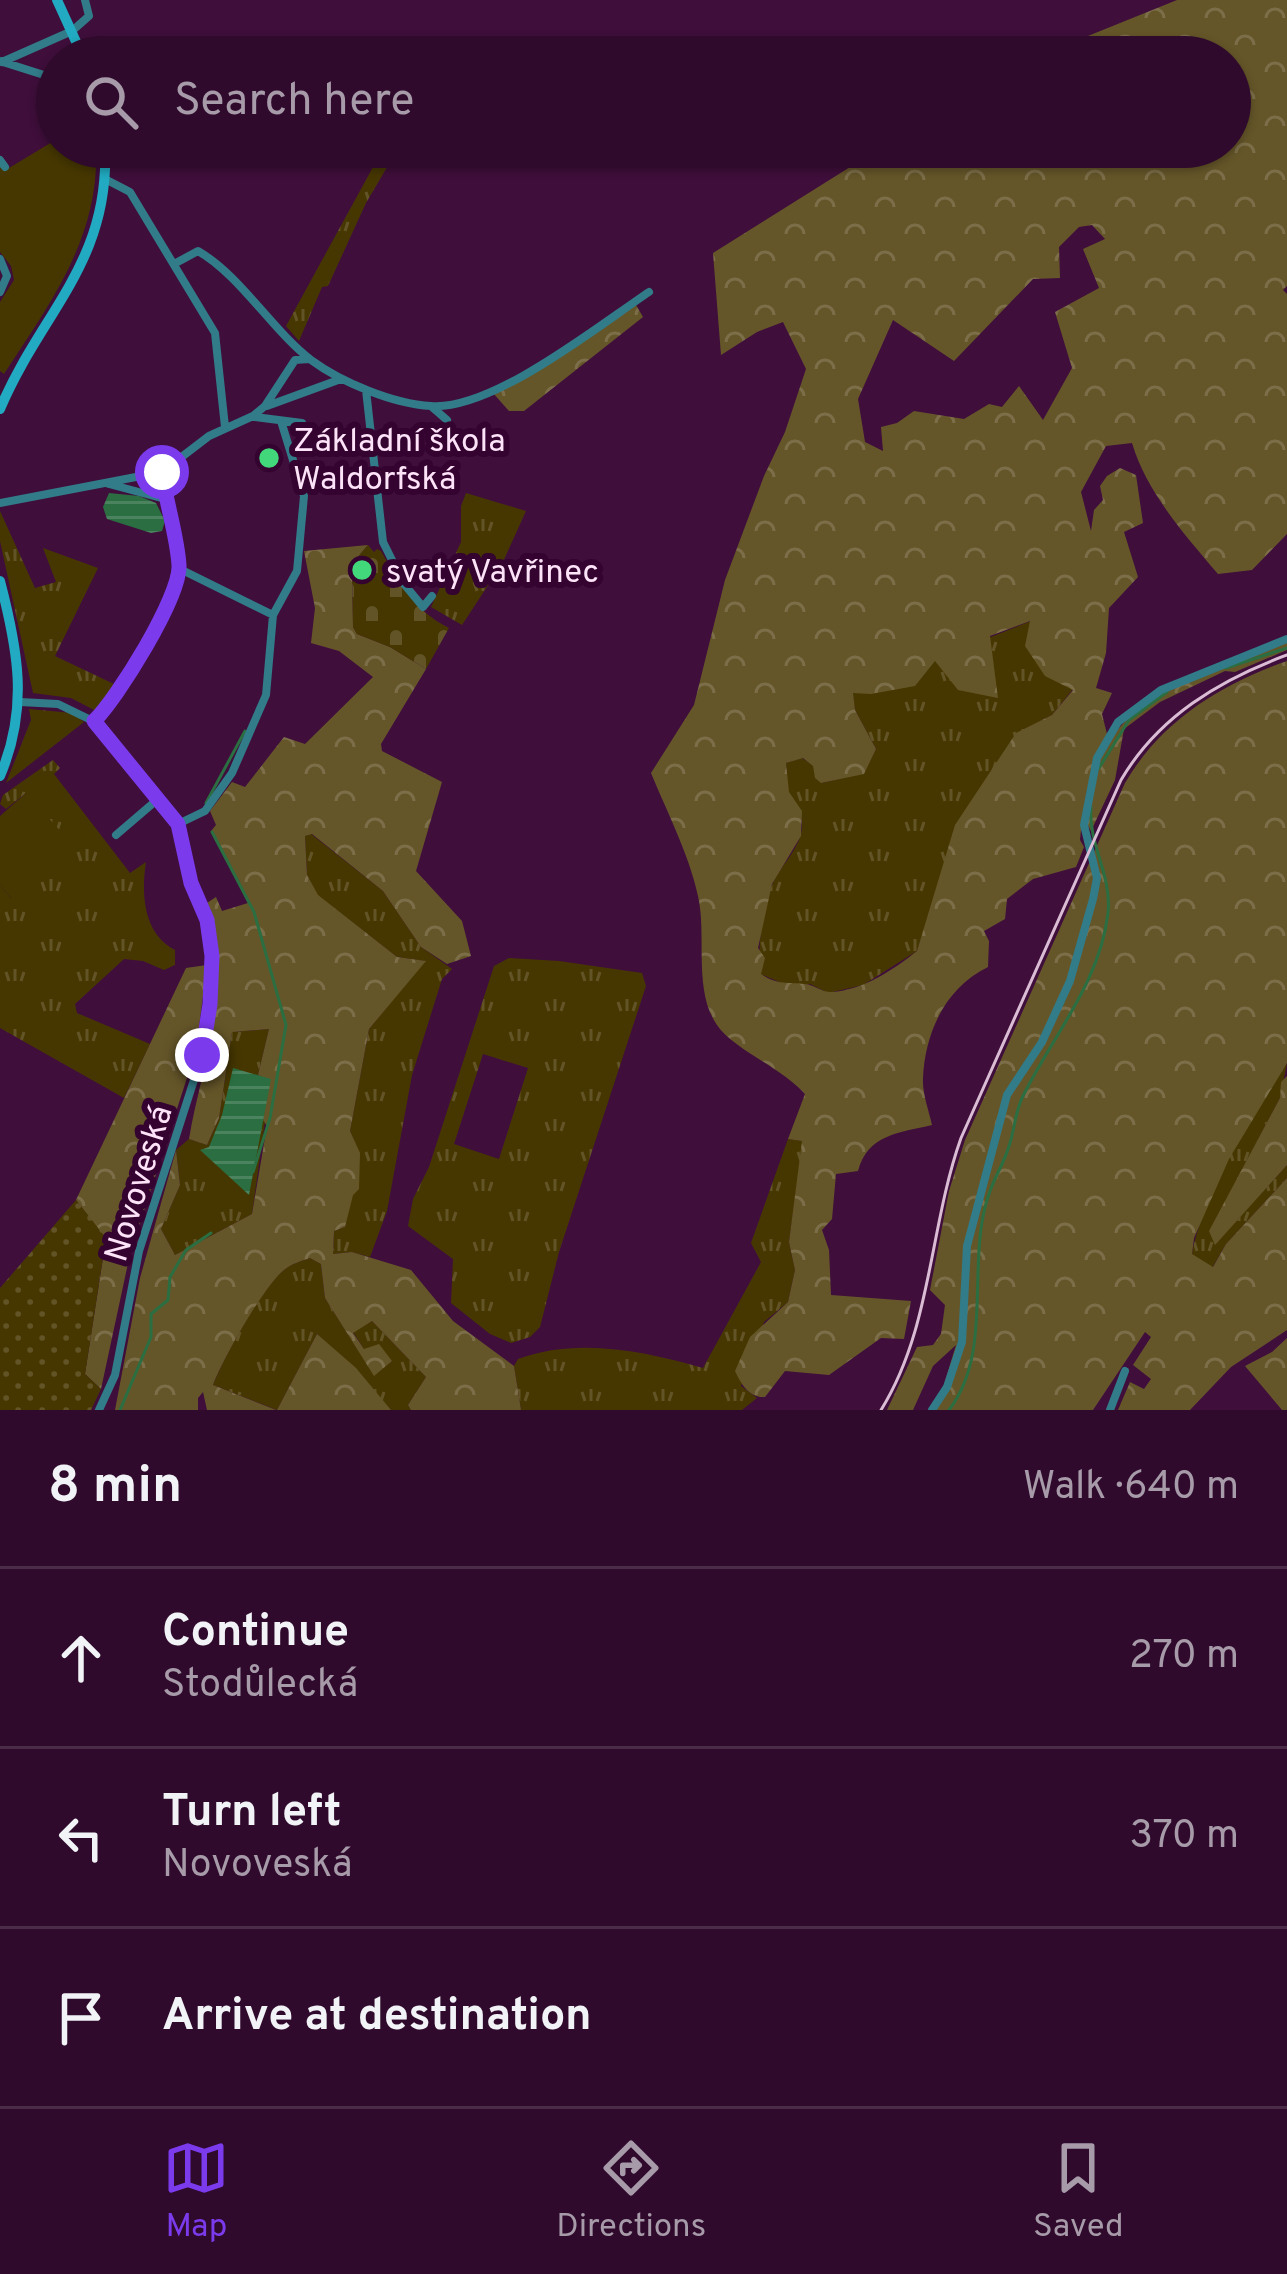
<!DOCTYPE html>
<html lang="en">
<head>
<meta charset="utf-8">
<style>
	:root { --surface:#2f0a2c; --page:#3b1838; --text:#f1f3f6; --muted:#a79aa9; --line:#4a2b48; --accent:#7c3aed }
	body { margin:0; font-family:Overpass,sans-serif; background:var(--page); color:var(--text) }
	.stop { position:absolute; width:36px; height:36px; margin:-27px; border:9px solid #7c3aed; border-radius:50%; background:#fff }
	.stop.end { background:#7c3aed; border-color:#fff; box-shadow:0 3px 12px #0008 }
	.list { margin:0; padding:0; list-style:none }
	h2 { display:flex; justify-content:space-between; align-items:center; height:156px; margin:0; padding:0 48px; font-size:51px }
	h2 small { font-size:39px; font-weight:400; color:var(--muted) }
	.list li { display:grid; grid-template-columns:78px 1fr auto; gap:36px; align-items:center; box-sizing:border-box; height:180px; padding:0 48px; border-top:3px solid var(--line) }
	.list b { display:block; font-size:45px; white-space:nowrap }
	.list p { margin:0; font-size:39px; white-space:nowrap; color:var(--muted) }
	.list em { font-size:39px; font-style:normal; color:var(--muted) }
	.icon { flex:none; width:66px; height:66px; fill:none; stroke:currentColor; stroke-width:2; stroke-linecap:round; stroke-linejoin:round }
	.map { position:relative; flex:none; width:1287px; height:1410px; overflow:hidden }
	.search { position:absolute; background:var(--surface); box-shadow:0 3px 9px #0004; left:36px; right:36px; top:36px; height:132px; display:flex; align-items:center; gap:30px; box-sizing:border-box; padding:0 42px; border-radius:66px; color:var(--muted); font-size:45px }
	.sheet { height:696px; background:var(--surface) }
	nav { display:flex; justify-content:space-around; align-items:center; box-sizing:border-box; height:168px; border-top:3px solid var(--line); background:var(--surface); font-size:33px; color:var(--muted) }
	nav a { display:grid; justify-items:center; gap:6px }
	nav .on { color:var(--accent) }
	.map>svg:first-child { display:block }
</style>
</head>
<body>
<div class="map">
<svg width="1287" height="1410" viewBox="0 0 1287 1410">
	<defs>
		<pattern id="grass-tufts" width="24" height="20" patternUnits="userSpaceOnUse" patternTransform="scale(3)"><rect width="24" height="20" fill="#463700"/><path d="M3 7l-1-3M5 7V3M7 7l1-3M15 17l-1-3M17 17v-4M19 17l1-3" fill="none" stroke="#625426"/></pattern>
		<pattern id="forest-crowns" width="20" height="18" patternUnits="userSpaceOnUse" patternTransform="scale(3)"><rect width="20" height="18" fill="#655629"/><path d="M2 6a3 3 0 1 1 6 0M12 15a3 3 0 1 1 6 0" fill="none" stroke="#7c6e49"/></pattern>
		<pattern id="cemetery-stones" width="16" height="16" patternUnits="userSpaceOnUse" patternTransform="scale(3)"><rect width="16" height="16" fill="#463700"/><path d="M2 7V4a2 2 0 0 1 4 0v3zM10 15v-3a2 2 0 0 1 4 0v3z" fill="#625426"/></pattern>
		<pattern id="garden-dots" width="8" height="8" patternUnits="userSpaceOnUse" patternTransform="scale(3)"><rect width="8" height="8" fill="#463700"/><path d="M2 2h.1M6 6h.1" fill="none" stroke="#625426" stroke-width="1.8" stroke-linecap="round"/></pattern>
		<pattern id="water-rules" width="6" height="5" patternUnits="userSpaceOnUse" patternTransform="scale(3)"><rect width="6" height="5" fill="#2a6e41"/><path d="M0 2.5h6" fill="none" stroke="#4a835d"/></pattern>
	</defs>
	<rect width="100%" height="100%" fill="#3f0e3b"/>
	<!-- grass -->
	<path fill="url(#grass-tufts)" fill-rule="evenodd" d="M384,147h15l-33,56 -38,83 -6,1 -23,54 -13,-15z
		M466,493l60,18 -24,53 -40,61 -31,-18 30,-65v-36z
		M0,511l35,77 21,-6 -13,-34 55,20 -43,88 61,29 -20,26 -25,-13 -38,-5 -33,-152z
		M1031,621l42,68 -21,26 -36,19 -80,160 -19,57 -54,34 -35,8 -18,-9 -21,2 -29,-12c-2,-28 1,-65 13,-91 7,-16 24,-32 28,-49 5,-20 -7,-26 -13,-43 -2,-8 -1,-20 -2,-28l16,-5 12,8 8,17 42,-10 12,-24 -21,-39 -3,-18z
		M29,709l43,4 12,9 -78,61 25,-63z
		M53,760l7,8 -6,6 76,99 16,-11c-5,31 -3,72 29,88v15l-11,5 -21,-9 -19,-2 -49,45 2,9 73,31 -26,54 -124,-70v-143l11,13 15,-105 -20,16 -6,-5 3,-9z
		M311,834l72,57 38,56 31,22 -10,10 -30,96 -25,136 -17,46 -18,-5 -19,2 1,-23 11,-4 14,-74 -9,-22 19,-102 56,-68 -28,-4 -80,-62 -10,-20 -2,-39z
		M509,958l50,3 83,12 4,13 -87,266 -19,75 -10,10 -19,6 -21,-9 -39,-31 2,-44 -45,-33 5,-27 16,-32 65,-201zM483,1054l45,14 -29,91 -45,-15z
		M269,1029l-11,46 13,4 -19,135 -77,41 -14,-26 19,-44 -4,-35 13,-11 18,6 12,-27 13,-86z
		M1287,1063l-7,35 -70,133 5,13 72,-79v13l-61,66 -14,24 -20,-13c7,-48 63,-155 95,-192z
		M788,1139l15,2 -14,101 6,28 -7,32 -24,20 -23,64 16,12 -15,12h-221l-7,-44 4,-7c59,-22 126,-8 185,9l58,-106 -10,-19z
		M310,1258l11,6 4,34 49,77 18,-14 -28,-12 -11,-17 19,-11 54,56 -18,28 3,5h-20l-74,-76 -40,76 -64,-25c10,-26 49,-98 71,-115 7,-6 17,-9 26,-12z"/>
	<!-- forest -->
	<path fill="url(#forest-crowns)" fill-rule="evenodd" d="M1177,0h110v286l-4,4 4,4v240l-35,36 -34,4c-33,-39 -71,-81 -86,-131l-26,3 -25,46 10,39 3,-21 9,-10 -3,-14 7,-10 13,-8 16,7 7,48 -19,9 14,45 -29,31 -3,45 -10,35 16,5 -10,21 5,20c-18,34 -23,67 -27,106l4,7 -8,20 -43,12 -26,20 -2,20 -21,12 5,10 -1,26c-42,20 -63,65 -65,111 -1,15 6,33 9,47 -33,8 -64,9 -74,46l-22,3 -4,45 -10,11 7,20 2,45 80,6 -7,38 -23,-1 -52,37 -44,-4 -20,26c-16,1 -24,-13 -30,-26l15,-34 38,-35 7,-32 -6,-28 13,-101 -14,-2 17,-45c-23,-26 -72,-45 -88,-69 -24,-34 -10,-90 -19,-129 -9,-42 -31,-84 -47,-123l43,-68 31,-125 39,-104 21,-44 21,-63 -23,-47 -26,10 -36,23 -8,-102 169,-106h348v-90h-194zM1092,225l13,14 -22,10 16,39 -44,24 17,56 -29,52 -24,-34 -17,21 -13,-3 -25,15 -50,-8 -17,12 -16,4 2,24 -18,-9 -7,-43 35,-79 61,41 79,-82 27,-1 -1,-31 20,-20zM1030,621l-5,25 20,30 28,14 -21,25 -36,18 -61,92 -38,126c-24,19 -54,39 -85,41 -9,1 -17,-7 -27,-8 -17,-2 -28,1 -44,-10l4,-16 -7,-10 14,-64 29,-48 1,-25 -13,-19 -3,-29 17,-5 10,8 2,12 6,5 43,-9 12,-25 -21,-39 -2,-17 18,1 44,-8 20,-25 23,29 40,8 -8,-62z
		M636,305l7,12 -119,94h-15l-16,-18z
		M368,545l-16,19 1,63 4,7 33,13 36,22 -45,75 1,7 60,31 -26,89 46,50 9,35 -24,8 -26,-17 -38,-56 -71,-57 -7,2 2,39 11,20 79,62 29,4 -57,68 -19,102 10,22 -1,36 -6,6 -8,32 -11,4 -1,23 19,-2 59,18 42,51 61,45 7,44h-110l-3,-5 18,-28 -54,-56 -19,12 11,16 15,-5 13,17 -18,15 -49,-78 -4,-34 -11,-6c-9,3 -19,6 -26,12 -21,17 -61,89 -71,115l63,25h-69l-4,-18 -5,6v12h-83l25,-132 36,-128 4,35 -19,44 14,26 77,-41 15,-88 -4,-6 7,-40 -12,-5 11,-46 -37,3 -13,86 -12,27 -18,-6c12,-73 49,-162 15,-234l12,-8 6,14 26,-8 -37,-72 5,-6 -6,-14 22,-29 13,5 39,-50 21,7 68,-67 -34,-26 -28,-8 4,-35 -11,-57z
		M1287,642v8l-52,22 -10,-1 -65,31 -36,27 -9,51 -24,51 -4,-7c4,-21 5,-46 13,-65 29,-70 122,-93 187,-117z
		M1287,661v402l-58,96 -35,79 -2,16 21,13 13,-23 61,-66v152l-56,37 -41,43h-72l12,-28 14,7 7,-10 -18,-14 18,-28 -6,-5 -52,78h-163l13,-22 13,-43 -23,21 -20,44h-26l30,-63 16,-2 8,-11 4,-29 -15,-15 19,-99 16,-51 160,-357c36,-62 96,-99 162,-122z
		M207,965l-11,85 -66,204 -29,135 -16,-15 21,-135 -30,-39 110,-232z
		M1287,1076v89l-72,80 -6,-14 71,-133 1,-16z
		M317,1334l39,34 35,42h-114z
		M1287,1338v72h-5l-37,-44 27,-14z"/>
	<!-- cemetery -->
	<path fill="url(#cemetery-stones)" d="M368,545l6,7 3,-3 4,2c19,34 33,59 68,77l-23,41 -36,-22 -33,-13 -4,-7 -1,-63z"/>
	<!-- park -->
	<path fill="#463700" d="M57,139v8h39c4,90 -45,155 -92,227l-4,-3v-69l14,-22 -3,-14 -11,-14v-86l4,5z
		M26,793l46,51 -60,55 -12,-14v-69z"/>
	<!-- garden -->
	<path fill="url(#garden-dots)" d="M76,1200l30,38 -21,136 16,15 -10,21h-91v-122z"/>
	<!-- water -->
	<path fill="url(#water-rules)" d="M109,493l30,3 17,7 9,18 -3,10 -11,2 -44,-14 -4,-12z
		M233,1068l38,11 -22,116 -49,-45 9,-3 13,-32z"/>
	<g fill="none" stroke-linecap="round" stroke-linejoin="round">
		<!-- stream -->
		<path stroke="#2a6e41" stroke-width="3" d="M1226,668l61,-20
			M1099,768l30,-48 38,-28
			M206,803l39,-72
			M212,832l42,80 32,113 -16,93 -17,54
			M120,1410l31,-73v-23l17,-14 2,-23 16,-27 25,-17
			M949,1410c45,-58 17,-147 39,-213 5,-18 16,-33 21,-51 6,-17 6,-36 15,-52 30,-60 76,-112 84,-181 4,-39 -20,-68 -17,-106"/>
		<!-- street -->
		<path stroke="#327b88" stroke-width="8" d="M0,61l47,15 10,11
			M2,62l70,-31 17,-15 -4,-16
			M0,160l5,7
			M105,179l25,13 85,141 10,94
			M0,259l7,17 -7,16
			M174,264l24,-13c42,24 74,79 113,109 30,22 82,44 120,46 61,5 167,-80 218,-114
			M366,390l17,152 21,42 19,23 9,-11
			M267,406l74,-27
			M432,407l15,13
			M255,417l47,6
			M109,484l56,15
			M0,503l162,-31 47,-36 44,-20 12,-10 30,-46 14,-1
			M180,569l93,46
			M20,702l38,2 35,17 85,103 13,59 16,37 5,36 -2,48 -8,51 -63,196 -24,124 -16,35
			M93,721c24,-22 88,-125 86,-156 -2,-30 -13,-62 -17,-93
			M178,824l27,-13 27,-38 34,-78 7,-80 24,-44 7,-75 -23,-75
			M116,835l42,-36
			M932,1410l15,-23 15,-45 5,-96 40,-151 35,-53 28,-61 23,-82 4,-21 -13,-53 13,-67 21,-36 43,-32 126,-51
			M1110,1410l15,-39"/>
		<!-- secondary -->
		<path stroke="#21aac1" stroke-width="10" d="M57,0l26,57
			M0,409c41,-97 110,-146 105,-262
			M0,581c18,69 29,127 0,195"/>
		<!-- rail -->
		<path stroke="#dabcd5" stroke-width="3" d="M881,1410c51,-82 48,-182 80,-272l160,-358c37,-63 98,-100 166,-125"/>
	</g>
	<g fill="none" stroke-linecap="round" stroke-linejoin="round">
		<!-- route -->
		<path stroke="#7c3aed" stroke-width="15" d="M162,472c4,31 15,63 17,93 2,31 -62,134 -85,156l84,103 13,59 16,37 5,36 -2,48 -8,51"/>
	</g>
	<!-- markers -->
	<g fill="#43d77b" stroke="#340330" stroke-width="4.5">
		<circle cx="269" cy="458" r="12"/>
		<circle cx="362" cy="570" r="12"/>
	</g>
	<g text-anchor="middle" stroke-width="12" stroke-linejoin="round" paint-order="stroke">
		<!-- poi labels -->
		<g font-size="33" fill="#fde3f8" stroke="#340330" text-anchor="start">
			<text x="293" y="451">Základní škola<tspan x="293" dy="38">Waldorfská</tspan></text>
			<text x="386" y="582">svatý Vavřinec</text>
		</g>
		<!-- street labels -->
		<g font-size="33" fill="#fde3f8" stroke="#340330">
			<text transform="translate(137 1183) rotate(-73)" y="12">Novoveská</text>
		</g>
	</g>
</svg>
<div class="stop" style="left:162px;top:472px"></div>
<div class="stop end" style="left:202px;top:1055px"></div>
<div class="search"><svg class="icon" aria-label="search" viewBox="0 0 24 24"><circle cx="10" cy="10" r="6"/><path d="M15 15l6 6"/></svg>Search here</div>
</div>
<section class="sheet">
<h2>8 min<small>Walk · 640 m</small></h2>
<ul class="list">
<li><svg class="icon" aria-label="ahead" viewBox="0 0 24 24"><path d="M12 20V5M6 11l6-6 6 6"/></svg><div><b>Continue</b><p>Stodůlecká</p></div><em>270 m</em></li>
<li><svg class="icon" aria-label="left" viewBox="0 0 24 24"><path d="M17 20v-9H6M10 6l-5 5 5 5"/></svg><div><b>Turn left</b><p>Novoveská</p></div><em>370 m</em></li>
<li><svg class="icon" aria-label="arrive" viewBox="0 0 24 24"><path d="M6 21V4h12l-3 4 3 4H6"/></svg><div><b>Arrive at destination</b></div></li>
</ul>
</section>
<nav>
<a class="on"><svg class="icon" aria-label="map" viewBox="0 0 24 24"><path d="M3 6l6-2 6 2 6-2v14l-6 2-6-2-6 2zM9 4v14M15 6v14"/></svg>Map</a>
<a><svg class="icon" aria-label="directions" viewBox="0 0 24 24"><path d="M12 3l9 9-9 9-9-9zM9 14v-3h6M13 9l2 2-2 2"/></svg>Directions</a>
<a><svg class="icon" aria-label="saved" viewBox="0 0 24 24"><path d="M7 4h10v16l-5-4-5 4z"/></svg>Saved</a>
</nav>
</body>
</html>
